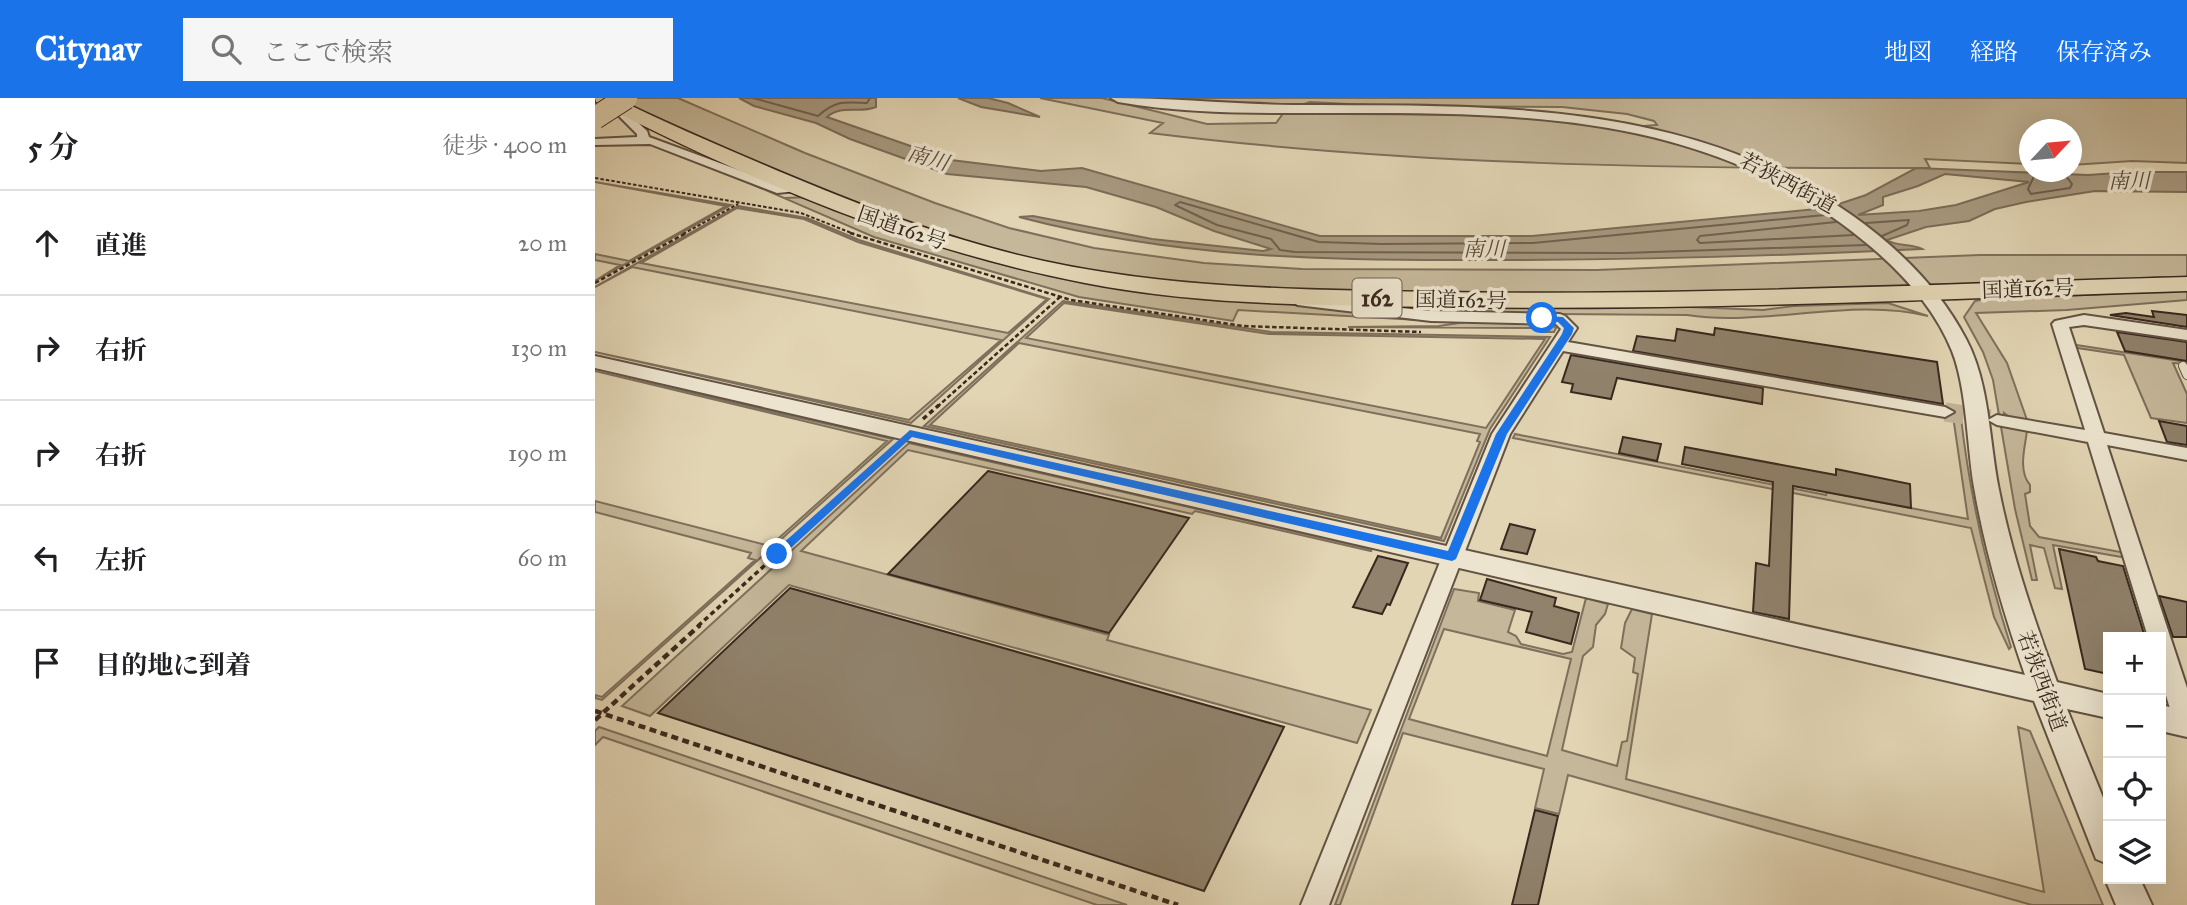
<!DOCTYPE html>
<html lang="ja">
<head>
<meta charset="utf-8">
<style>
	:root { --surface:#fff; --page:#f6f6f6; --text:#202124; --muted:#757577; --line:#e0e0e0; --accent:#1a73e8 }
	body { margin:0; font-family:"IM FELL Great Primer","Noto Serif JP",serif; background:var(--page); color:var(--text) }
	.controls { position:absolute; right:21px; bottom:21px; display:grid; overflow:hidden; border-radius:0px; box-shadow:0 7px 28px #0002 }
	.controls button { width:63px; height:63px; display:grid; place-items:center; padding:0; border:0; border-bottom:2px solid var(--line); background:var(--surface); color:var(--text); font:35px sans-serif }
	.compass { position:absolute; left:1424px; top:21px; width:63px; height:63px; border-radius:50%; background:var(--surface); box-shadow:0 7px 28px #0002; rotate:64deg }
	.stop { position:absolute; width:21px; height:21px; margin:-16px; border:5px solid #1a73e8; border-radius:50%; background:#fff }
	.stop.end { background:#1a73e8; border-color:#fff; box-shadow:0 2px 7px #0008 }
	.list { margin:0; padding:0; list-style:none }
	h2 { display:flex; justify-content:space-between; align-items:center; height:91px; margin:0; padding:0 28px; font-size:30px }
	h2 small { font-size:23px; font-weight:400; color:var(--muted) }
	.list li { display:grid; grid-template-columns:46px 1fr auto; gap:21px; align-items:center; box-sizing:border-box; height:105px; padding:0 28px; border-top:2px solid var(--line) }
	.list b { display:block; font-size:26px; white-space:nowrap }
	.list em { font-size:23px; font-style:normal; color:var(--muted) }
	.icon { flex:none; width:38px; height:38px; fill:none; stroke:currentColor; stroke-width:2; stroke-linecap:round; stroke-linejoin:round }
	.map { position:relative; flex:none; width:1592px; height:807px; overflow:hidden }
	header { display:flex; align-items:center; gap:42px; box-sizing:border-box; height:98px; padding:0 35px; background:var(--accent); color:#fff }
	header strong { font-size:33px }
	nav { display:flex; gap:38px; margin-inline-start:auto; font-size:24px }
	.search { width:490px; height:63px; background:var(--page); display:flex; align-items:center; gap:18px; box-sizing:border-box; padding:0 24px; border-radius:0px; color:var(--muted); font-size:26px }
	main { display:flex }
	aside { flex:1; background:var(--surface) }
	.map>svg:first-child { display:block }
</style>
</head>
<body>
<header>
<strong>Citynav</strong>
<div class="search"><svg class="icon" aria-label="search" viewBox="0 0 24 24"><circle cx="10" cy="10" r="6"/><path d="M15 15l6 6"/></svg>ここで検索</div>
<nav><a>地図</a><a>経路</a><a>保存済み</a></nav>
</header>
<main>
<aside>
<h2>5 分<small>徒歩 · 400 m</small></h2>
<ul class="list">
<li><svg class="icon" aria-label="ahead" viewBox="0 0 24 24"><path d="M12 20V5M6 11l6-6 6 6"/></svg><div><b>直進</b></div><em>20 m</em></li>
<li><svg class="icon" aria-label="right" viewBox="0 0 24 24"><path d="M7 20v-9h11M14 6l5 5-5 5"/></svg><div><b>右折</b></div><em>130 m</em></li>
<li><svg class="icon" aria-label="right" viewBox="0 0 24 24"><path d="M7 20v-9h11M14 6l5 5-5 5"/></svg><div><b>右折</b></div><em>190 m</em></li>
<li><svg class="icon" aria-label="left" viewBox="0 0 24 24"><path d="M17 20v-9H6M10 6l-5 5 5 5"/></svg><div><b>左折</b></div><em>60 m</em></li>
<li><svg class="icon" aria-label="arrive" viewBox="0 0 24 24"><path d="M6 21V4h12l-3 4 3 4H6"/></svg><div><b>目的地に到着</b></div></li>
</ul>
</aside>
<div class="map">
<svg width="1592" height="807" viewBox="0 0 1592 807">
	<rect width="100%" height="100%" fill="#e2d5b4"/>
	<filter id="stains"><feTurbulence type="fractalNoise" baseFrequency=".00286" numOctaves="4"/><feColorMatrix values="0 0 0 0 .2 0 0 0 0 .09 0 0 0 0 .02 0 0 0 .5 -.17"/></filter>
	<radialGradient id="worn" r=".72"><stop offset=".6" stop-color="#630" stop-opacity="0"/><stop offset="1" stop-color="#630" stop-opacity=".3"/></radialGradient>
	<!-- green -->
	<path fill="#c5b89a" stroke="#7e705c" stroke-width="2" fill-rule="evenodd" d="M16,0h67l127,55 130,50 74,25 85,20 110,15 98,6 295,1 383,-15h207v25l-223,6 -18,-2 -327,14 -392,-9 -170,-22 -174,-49z
		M445,0h62l105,26 69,-1 9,-12 234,3 111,13 27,-2 -3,-4 -27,-7 -65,-7 -175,-1 -77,-4 -12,4 -161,-8h1050v65l-55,-2 -60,4 -1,-35h-42v34l-104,-5 5,9c-260,1 -522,-3 -780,-35l13,-10z
		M108,65l81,35 24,-1 68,29 77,24 349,56 117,14 -181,-10 -5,11 -154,-24 -205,-60z
		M0,84l136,23 -136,76 25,-16 -25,-5v-6l34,7 97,-55z
		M143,108l69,12 52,22 190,59 -138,124 -316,-71 314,68 92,-80 -369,-73 -37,20zM142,110l67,11 54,23 189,57 -39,34 -367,-70z
		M1592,192v10l-120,10 -91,3 31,50 20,57 -18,-3 -5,-4 1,13 22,4c-1,14 -10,40 3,55v7l-5,2 5,32 9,11 87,16 1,5 -74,-13 9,44 -7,-1 -11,-40 -14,-3 7,35h-5l-17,-71 -22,-129 -10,-28 -19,-35 11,-16 5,-1z
		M717,202l378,7 73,3 31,-4 94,-3 40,13c-78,-19 -162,11 -241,-1l-261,-2z
		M468,203l208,31 279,5 -60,92 -46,112 -520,-115zM469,205l205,31 276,5 -59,89 -460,-90zM424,245l461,91 -3,7 3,1 -39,96 -511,-113z
		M877,223l77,2 7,5 -2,4h-13l-2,-4 -191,-1 91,-1z
		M1475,246l117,18v2l-14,-1 14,31v29l-36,-5 -27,-63 -53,-8z
		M0,273l298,68 -291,261 -7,-2v-3l7,2 153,-137 -7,-2 3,-5 -156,-41v-11l175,45 117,-105z
		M1358,318l8,2c9,78 26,154 50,229l-2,2 -15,-32 -23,-89 -458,-90 2,-4 311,61 1,-3 141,27z
		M314,345l463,106 -1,2 -176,-40 -3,3 -284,-64 -107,101 308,84 -2,5 264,70 -14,33 -568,-158 -139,131 -28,-10z
		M859,491l25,4 -1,8 37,9 -7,22 8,4 5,8 42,10 9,-2 14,-54 22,6 -3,10 -9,11 -3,22 -10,9 -21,94 55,16 5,-24 5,-1 11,-67 -5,-2 2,-14 -14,-10 4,-25 7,-14 20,5 -26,165 418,113 -26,-165 12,4 73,174h-71l-464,-130 -9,39 -24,-6 9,-39 -141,-36 -63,172h-5zM849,531l127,30 -24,97 -138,-37z
		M4,629l528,178h-30l-494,-168 -8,8v-14z"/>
	<!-- water -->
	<path fill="#a89a81" stroke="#7b6c59" stroke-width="2" fill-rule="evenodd" d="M144,0h137v9c-17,7 -34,-3 -49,10l124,43 90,11 41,-3 238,68h212l295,-28 39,-13 50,-27 172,7 43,-3h56v20l-92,-1 -69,11 -31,7 -26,12 -43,6 -39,13c10,7 24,3 35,9 -145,7 -290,11 -435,11 -159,1 -313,-2 -468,-43l14,-1 119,23 111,12 8,-2 -57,-18 -58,-24 -70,-20 -139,-13 -97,-35 -34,-16 -62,-17zM1350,76l84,8 -73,23 -37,6 -61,4 25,-10v-8l35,-11z
		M363,0h30l20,5 32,14 -59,-10z"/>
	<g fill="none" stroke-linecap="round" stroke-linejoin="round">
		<!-- shore -->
		<path stroke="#706150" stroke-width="2" d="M158,0l65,18c18,-16 26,-14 49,-13l3,-5
			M1441,74l-8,17 3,5 39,-6 2,-4 -9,-12
			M1230,117l-292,28 -151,1 -63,-2 -139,-40 -5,3 42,20 54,14 9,11 15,2 329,1 242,-8
			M1241,124l-136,14 -3,4 3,3 154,-8
			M1271,125l43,-3 -2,5 -25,11"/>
	</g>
	<!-- building -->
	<path fill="#90826c" stroke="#38281e" stroke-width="2" d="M1557,213l35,4v12l-77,-12 16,-2 28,4z
		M1120,230l222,34 6,42 -310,-53 4,-15 38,5 2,-12 37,6z
		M1522,234l70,10v19l-62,-10z
		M976,257l192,33 -1,16 -145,-26 -6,21 -40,-7 2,-8 -11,-2z
		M1564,323l28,5v19l-20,-3z
		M1028,339l38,7 -4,17 -38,-8z
		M1090,349l151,28v-6l74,15 1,24 -118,-22 -4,133 -36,-7 3,-49 13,3 4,-84 -91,-18z
		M393,373l147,34 54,13 -80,115 -221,-59z
		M915,426l25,6 -8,24 -26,-5z
		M1464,451l37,8 2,4 25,5 22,71h-37v37l-23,-5z
		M783,458l30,7 -18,42 -3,-1 -5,10 -29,-7z
		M892,481l69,19 -2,8 25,7 -8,31 -45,-12 6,-20 -52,-12z
		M195,490l494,139 -80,164 -546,-178z
		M1564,498l28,6v35h-14z
		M940,712l23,6 -20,89h-26z"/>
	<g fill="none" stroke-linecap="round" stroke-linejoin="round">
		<!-- minor-tunnel -->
		<path stroke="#c0b296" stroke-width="19" stroke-dasharray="19 10" stroke-linecap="butt" d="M1350,314l45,7"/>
		<!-- service casing -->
		<g stroke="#625344" stroke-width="10">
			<path id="service" d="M1588,268l4,9"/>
		</g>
		<!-- minor casing -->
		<g stroke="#625344" stroke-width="4">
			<path id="minor" d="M23,8h8l1,6 20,19 2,6 133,49 15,-3 6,4 -6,4 -20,2 -127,-49 -55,1v-6l42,-2v-3l-21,-21z
				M707,200l129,13 129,3 5,2 12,12 -9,14 377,65 9,5 -9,5 -382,-66 -53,83 -181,471h-28l191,-471 69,-105 -5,-5 -125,-3 -134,-16 -2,-3 2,-3z
				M1489,217l103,15v10l-103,-15 -15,2 35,106 83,15v12l-80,-15 80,243v47l-8,-3 -4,-7 -14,-46v-42h-13l-60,-195 -91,-17 -9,-5 9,-5 88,15 -33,-106 3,-3z"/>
		</g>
		<!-- tertiary casing -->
		<g stroke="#625344" stroke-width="4">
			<path id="tertiary" d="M516,0c61,0 121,6 181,7 194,1 396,-7 561,111 45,32 87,73 113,123 24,45 23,102 33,151 13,66 35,129 58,192l51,12v24l-41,-9 41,101v54l-12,-5 -62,-158 -1439,-333v-12l1430,319c-21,-61 -40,-124 -51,-188 -7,-41 -7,-98 -22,-136 -21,-52 -65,-94 -110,-127 -153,-114 -335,-111 -517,-111 -69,0 -139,1 -207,-11z
				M1566,607l26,6v26l-26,-6z
				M1513,773v8h32l12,26h-36l-11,-26z"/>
		</g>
		<!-- trunk casing -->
		<g stroke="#38281e" stroke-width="3">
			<path id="trunk" d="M0,0h20c49,24 98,45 147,66 92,39 185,76 282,97 129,28 262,29 393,31 250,4 500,-8 750,-15v14c-248,8 -496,20 -744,16 -119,-2 -241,-1 -358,-24 -171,-33 -335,-102 -489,-181z"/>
		</g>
		<!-- path-far3 -->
		<path stroke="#38281e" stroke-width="2" stroke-dasharray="3.5 2" stroke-linecap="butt" d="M0,80l206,35 53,21
			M88,136l55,-30"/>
		<!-- path-far2 -->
		<path stroke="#38281e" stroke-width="2.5" stroke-dasharray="4.5 2.5" stroke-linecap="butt" d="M255,135l221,67 172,26 178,6
			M0,185l91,-50
			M342,309l123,-110"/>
		<!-- path-far1 -->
		<path stroke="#38281e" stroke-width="3.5" stroke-dasharray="5 3.5" stroke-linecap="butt" d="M328,321l16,-14
			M103,528l197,-179"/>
		<!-- path -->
		<path stroke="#38281e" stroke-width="4.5" stroke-dasharray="7 4.5" stroke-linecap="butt" d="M0,613l583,194
			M0,622l105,-95"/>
		<!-- service -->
		<use href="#service" stroke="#ece4ce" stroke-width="8"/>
		<!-- minor -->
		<use href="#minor" fill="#ece4ce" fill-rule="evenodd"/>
		<!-- tertiary -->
		<use href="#tertiary" fill="#ece4ce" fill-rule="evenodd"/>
		<!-- trunk -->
		<use href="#trunk" fill="#e2d5b4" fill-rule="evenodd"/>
		<!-- motorway-bridge casing -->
		<g stroke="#38281e" stroke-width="24" stroke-linecap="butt">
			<path id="motorway-bridge" d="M0,20l31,-20"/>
		</g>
		<!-- motorway-bridge -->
		<use href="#motorway-bridge" stroke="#e2d5b4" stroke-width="22"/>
	</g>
	<!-- route -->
	<path fill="#1a73e8" d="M947,218l21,1 11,11 -2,6 -65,100 -51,125 -4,2 -540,-124 -131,120h-8l-2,-3 139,-124 538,121 48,-117 66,-100 2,-6 -6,-6 -19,-2v-4z"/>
	<g text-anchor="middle" stroke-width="7" stroke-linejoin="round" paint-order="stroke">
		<!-- far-water labels -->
		<g font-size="21" font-style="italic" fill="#5a4a3c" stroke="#ece4ce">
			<text transform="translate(333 60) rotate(16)" y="7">南川</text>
			<text transform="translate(1534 83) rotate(-1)" y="7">南川</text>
			<text x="889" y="158">南川</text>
		</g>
		<!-- far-street labels -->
		<g font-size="21" fill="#38281e" stroke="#ece4ce">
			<text transform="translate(1193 85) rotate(28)" y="7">若狭西街道</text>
			<text transform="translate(307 130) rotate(19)" y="7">国道162号</text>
			<text transform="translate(1433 191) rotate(-2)" y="7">国道162号</text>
			<text transform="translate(866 202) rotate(1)" y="7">国道162号</text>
			<text transform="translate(1447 583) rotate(70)" y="7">若狭西街道</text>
		</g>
		<!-- shield labels -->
		<rect fill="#ece4ce" stroke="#6e6053" stroke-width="2" x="757.5" y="180.5" width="49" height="39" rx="5"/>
		<g font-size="23" font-weight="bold" fill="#38281e">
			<text x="782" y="208">162</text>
		</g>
	</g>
	<rect width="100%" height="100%" filter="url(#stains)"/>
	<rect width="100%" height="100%" fill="url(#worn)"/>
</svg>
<div class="controls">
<button>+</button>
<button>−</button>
<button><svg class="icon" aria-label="locate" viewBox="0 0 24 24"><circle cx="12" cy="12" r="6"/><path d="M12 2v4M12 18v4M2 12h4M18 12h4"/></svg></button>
<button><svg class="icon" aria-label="layers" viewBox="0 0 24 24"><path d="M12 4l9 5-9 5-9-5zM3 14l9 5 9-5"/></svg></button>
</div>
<svg class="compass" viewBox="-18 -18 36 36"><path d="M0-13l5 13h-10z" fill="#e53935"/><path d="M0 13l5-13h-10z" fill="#757577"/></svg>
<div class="stop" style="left:947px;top:220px"></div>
<div class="stop end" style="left:182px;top:456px"></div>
</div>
</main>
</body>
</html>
